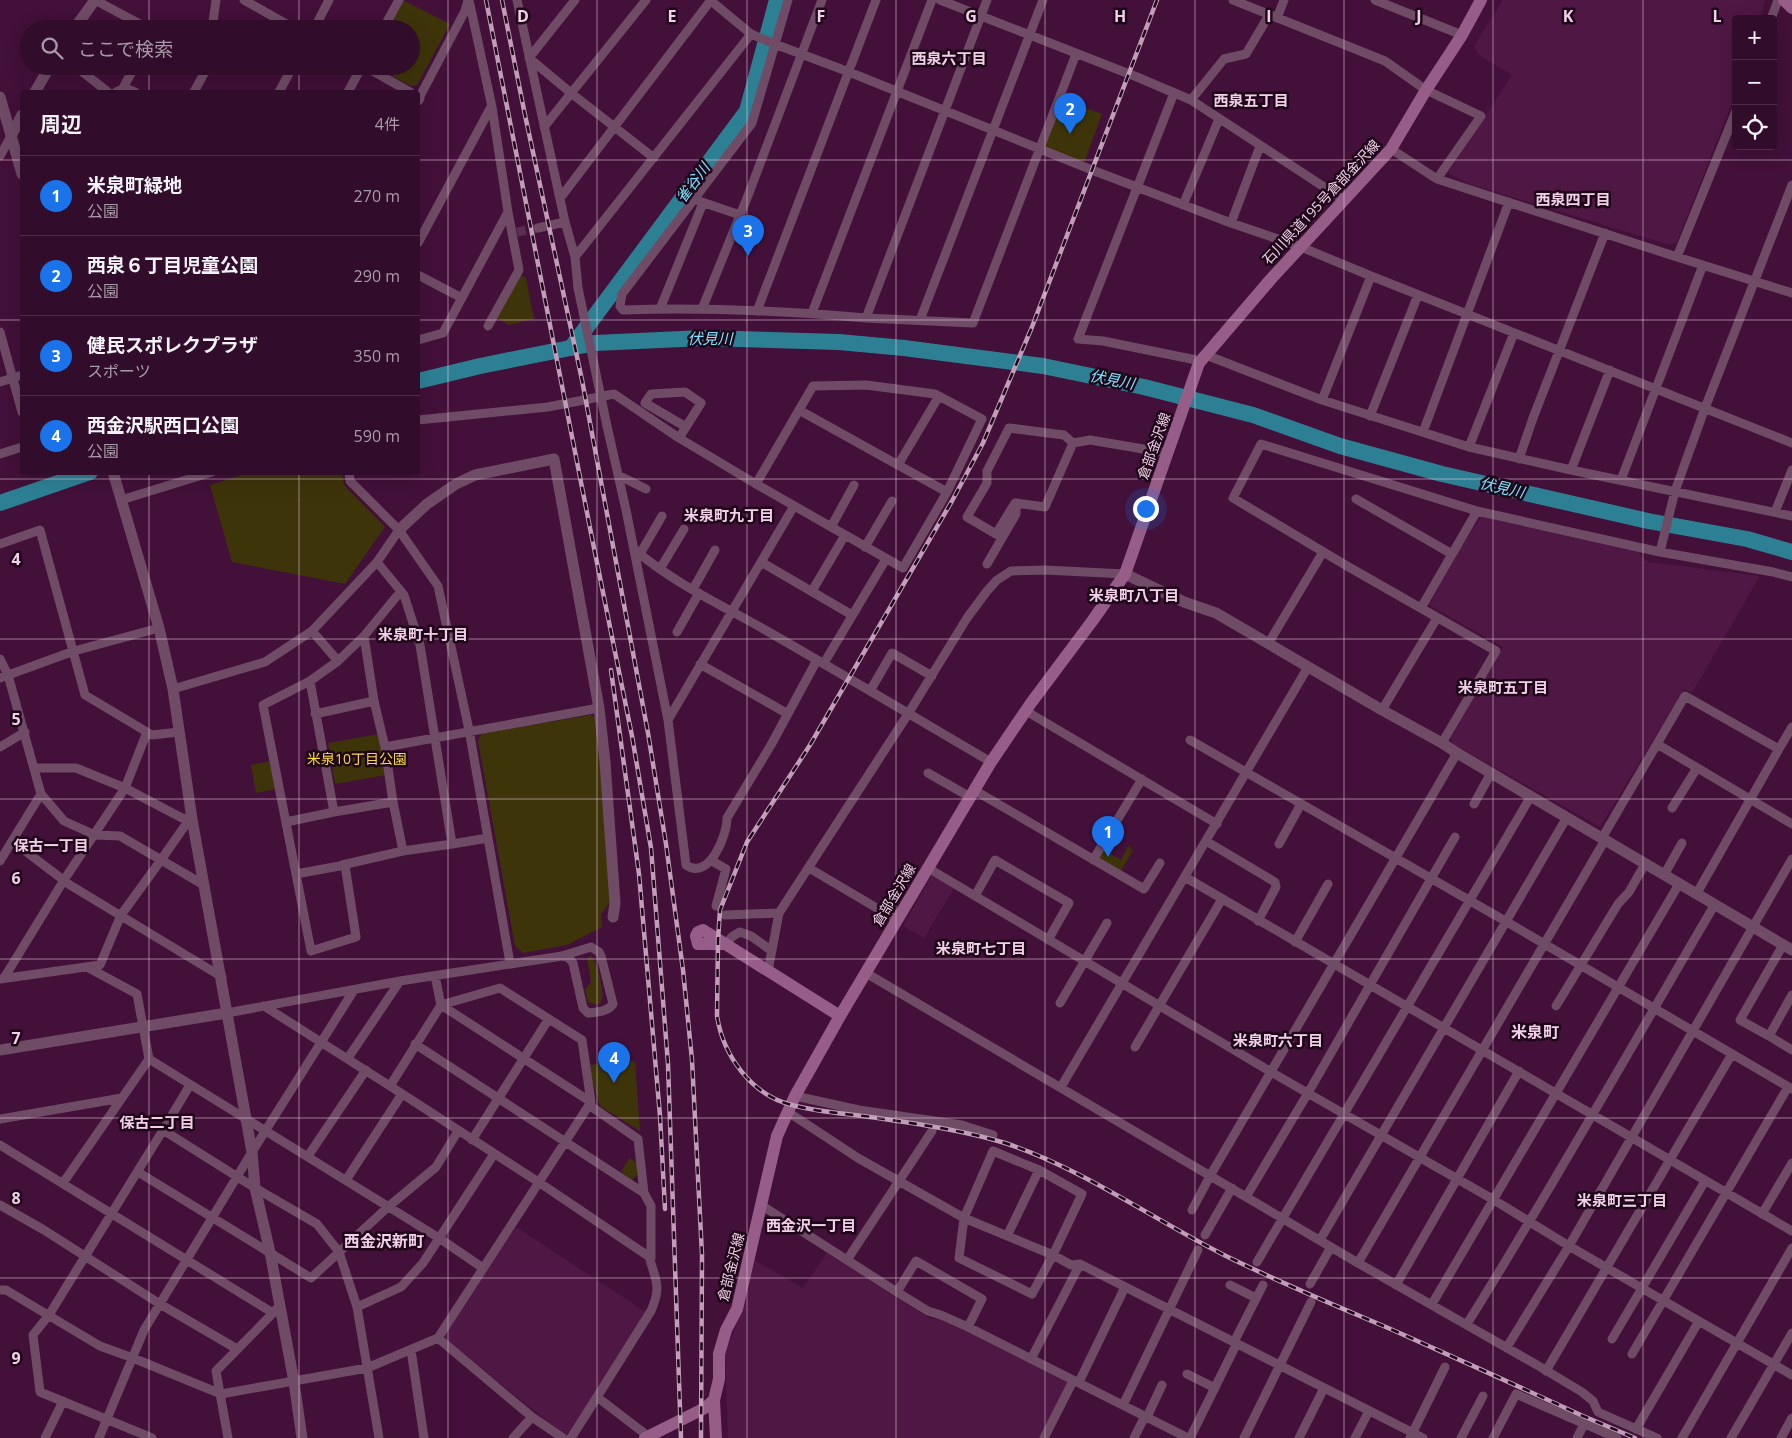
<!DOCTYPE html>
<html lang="ja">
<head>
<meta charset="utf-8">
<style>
	:root { --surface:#320c2b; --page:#3d1a37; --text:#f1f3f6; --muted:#a89ba9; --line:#4d2c47; --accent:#1a73e8 }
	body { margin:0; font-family:"Open Sans","Noto Sans JP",sans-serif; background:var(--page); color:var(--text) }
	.controls { position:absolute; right:15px; top:15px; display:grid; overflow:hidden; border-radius:5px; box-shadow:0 5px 20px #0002 }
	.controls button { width:45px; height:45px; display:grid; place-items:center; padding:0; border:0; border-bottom:1px solid var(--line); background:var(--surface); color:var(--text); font:25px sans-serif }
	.you { position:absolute; left:1145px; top:508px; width:18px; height:18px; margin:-12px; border:4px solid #fff; border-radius:50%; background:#1a73e8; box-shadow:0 0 0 8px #1a73e833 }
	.badge { display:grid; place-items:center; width:32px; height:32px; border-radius:50%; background:var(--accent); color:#fff; font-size:16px; font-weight:700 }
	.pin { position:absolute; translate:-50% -41px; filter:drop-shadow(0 1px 2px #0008) }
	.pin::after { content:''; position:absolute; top:26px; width:18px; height:15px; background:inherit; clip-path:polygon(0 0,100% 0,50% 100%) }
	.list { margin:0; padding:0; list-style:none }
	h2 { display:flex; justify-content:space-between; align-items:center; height:65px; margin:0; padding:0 20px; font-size:21px }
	h2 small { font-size:16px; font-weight:400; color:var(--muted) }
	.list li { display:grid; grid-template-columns:32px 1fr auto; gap:15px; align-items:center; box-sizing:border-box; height:80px; padding:0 20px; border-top:1px solid var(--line) }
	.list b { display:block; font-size:19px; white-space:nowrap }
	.list p { margin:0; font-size:16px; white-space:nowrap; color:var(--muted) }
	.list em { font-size:16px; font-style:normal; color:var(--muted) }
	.icon { flex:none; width:28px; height:28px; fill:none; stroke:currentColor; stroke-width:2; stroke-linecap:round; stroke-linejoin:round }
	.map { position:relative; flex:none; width:1792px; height:1438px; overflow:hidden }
	.search { position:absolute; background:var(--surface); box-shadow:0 5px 20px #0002; left:20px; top:20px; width:400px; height:55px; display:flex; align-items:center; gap:12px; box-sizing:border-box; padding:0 18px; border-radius:28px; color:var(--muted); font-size:19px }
	.panel { position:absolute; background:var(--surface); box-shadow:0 5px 20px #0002; left:20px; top:90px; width:400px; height:385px; border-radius:5px }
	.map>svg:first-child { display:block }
</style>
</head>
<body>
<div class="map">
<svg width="1792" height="1438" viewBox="0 0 1792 1438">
	<rect width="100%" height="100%" fill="#421039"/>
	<!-- built -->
	<path fill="#4f1744" d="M1503,0h262l-5,19h-24v74l-59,149 -7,3 -201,-61 -21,-11 64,-98 -33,-20 -5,-9z
		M1482,515l157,36 2,5 8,6 111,14 -68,117 -8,-4 -84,138 -147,-83 -2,-6 52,-91 -74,-42 32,-58z
		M932,875l22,13 -30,50 -21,-12z
		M516,1227l130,85 -78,124 -11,-7 -114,-91 50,-79z
		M827,1253l104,66h9l78,36 51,28 -28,55h-313l-3,-84 15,-40 14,-54 49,28z"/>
	<!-- green -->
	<path fill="#3d340a" d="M403,0l47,24 -33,61 -6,1 -37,-20h37v-37h-23z
		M1060,99l42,15 -18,49 -43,-15z
		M520,275l6,3 8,41 -25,6 -12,-7z
		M250,472l92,1 2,12 41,42 -40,57 -113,-22 -22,-77z
		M591,715l5,4 15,182 -10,13 1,13 -35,18 -44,8 -8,-7 -37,-205 4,-8z
		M379,734l7,41 -51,9 -7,-41z
		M271,761l5,28 -20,4 -5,-28z
		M1128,846l5,4 -12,21 -21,-12 -1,-4 3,-6 19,11z
		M591,956c7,6 15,40 9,47l-4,2 -8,-3 -3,-12 6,-8 -4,-24z
		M635,1061l5,70 -40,-25 -13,-41z
		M629,1158l7,4 2,11 -6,7 -11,-8z"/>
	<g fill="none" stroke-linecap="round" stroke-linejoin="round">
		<!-- river -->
		<path stroke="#2d8094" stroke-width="16" d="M571,348l176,-237 30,-111
			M418,381l62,-15 115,-23 108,-5 136,4 65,6 139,18 101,21 109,28 87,31 102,28 206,47 99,18 45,13
			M0,503l90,-31"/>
		<!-- minor-tunnel -->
		<path stroke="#5c2d53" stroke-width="9" stroke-dasharray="9 4.5" stroke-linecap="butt" d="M517,232l21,-4"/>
		<!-- minor -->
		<path stroke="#6f4b66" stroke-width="9" d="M95,0l54,29
			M244,0l51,29
			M469,0l23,107 16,105 11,58 -31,56
			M517,0l48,222 10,35 3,31
			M575,0l-46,58 42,35 83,65
			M710,0l41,34 21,9 77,29 243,98 139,53
			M788,0l-36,123 -130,171 -2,12 3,4c81,-3 163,1 243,8l121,-318
			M940,0l197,77 54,23 153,100
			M1233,0l152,61 41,29 55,26 -44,63
			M1375,0l87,35
			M1277,18l7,-18
			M1771,19l7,-19
			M212,29l4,-29
			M314,29l15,-29
			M383,29l16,-29
			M75,66l33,26
			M364,66l46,26
			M123,88l12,-22
			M116,92c8,-4 11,-4 19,0
			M194,92l14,-26
			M279,92l14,-26
			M348,92l14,-26
			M1174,93l-96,246 25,2 98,20
			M418,97l1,1 46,-87 3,-11
			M1191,100l33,-41 22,-5 23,-39
			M544,127l102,-127
			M1391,149l46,30 240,78 59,-146
			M0,156l11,-20
			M561,197l150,-197
			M699,201l41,14
			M1183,205l36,-86
			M538,228l27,-6
			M418,243l73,-136
			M575,257l176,-223
			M1677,257l115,36
			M418,275l44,23
			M1371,276l421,167
			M660,309l43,-106
			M702,309l47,-116 73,-193
			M757,311l119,-311
			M812,313l120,-313
			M866,318l107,5 103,-269
			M920,320l123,-320
			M0,332l22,80
			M418,340l25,-7 65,-121
			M1206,355l116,45 49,-124 -70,-29 -70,-24 29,-77
			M0,382l22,-7
			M1322,400l147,47 102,23 221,46
			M799,410l99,55 41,-69
			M1370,416l48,-121
			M418,420l130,-13 66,-13 65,44 77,46 147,84 44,-76 35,-73 -47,-25 -69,-9 -53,1 -57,98
			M607,426l19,84 42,210
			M1423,432l86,-230
			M679,438l22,-35 -16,-11 -34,2 -6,9 41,24
			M1073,443l-28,64 -30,-4 -19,31 -29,-17 20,-34v-12l22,-43 55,7 9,8 17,-3 77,13
			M1469,447l45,-114
			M0,454l22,-7
			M1519,459l14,-41 72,-185
			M898,465l49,27
			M1571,470l39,-100
			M349,472l1,9 49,49 39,56 31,144 41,233
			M618,475l28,14
			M1621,480l82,-215
			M1356,499l96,55
			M121,500l91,-28
			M794,506l-126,214 18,145c23,16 41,-29 41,-47l44,-73 46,-85
			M1775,512l17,-42
			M831,527l23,-42
			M0,544l40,-14 45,165 67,40 27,-3
			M865,547l27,-46
			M634,549c39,34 88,56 133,82 75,43 149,87 224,131
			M1660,552l15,-61 30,-83 87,-223
			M640,554l22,-38
			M377,562l27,33 16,50 32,199 -49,7
			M761,562l91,53
			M987,564l29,-50v-11
			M660,569l24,-40
			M693,589l22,-39
			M812,591l33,-56
			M1421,608l56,-97 183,41 113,20 19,5
			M312,631l26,30 -28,20 24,131 59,-10 -8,-55
			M677,632l22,-39
			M364,636l37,-45
			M1268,644l55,-92
			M0,659l8,16 33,119 -29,47 58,44 152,92
			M338,661l26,-25 10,65
			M824,663l62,-104
			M700,664l88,50
			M0,678l74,-27 85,-23
			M173,689l92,-27 47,-31 65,-69 22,-32
			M870,691l22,-38 40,23
			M1382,710l55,-92
			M1026,711l191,113
			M315,714l59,-13 11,46 214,-39
			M1190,740l317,182 285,167
			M1442,743l54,-92 -149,-85 -114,-68 28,-54 216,67
			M1657,744l135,80
			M0,747l25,-15
			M35,768h41l49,20 57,30 10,1
			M928,773l42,24
			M974,790l170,99 16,-26
			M41,794l23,27 31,14 25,1 84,49
			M1474,804l17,-31
			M1672,808l25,-40
			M286,822l48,-10
			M1602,838l83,-142 94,53 13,-22
			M1206,841l69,41 1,5 -18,34
			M452,844l36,-6
			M1279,844l22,-40
			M1093,860l49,-81
			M0,861l12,-20
			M712,861l14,8 -10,37
			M342,865l61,-14 -10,-49
			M809,868l88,52
			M928,868l343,204 223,128 75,46 223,129
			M296,874l49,-9 11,72 -45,14 -48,-246 47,-24
			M1664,875l18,-32
			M1185,877l607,354
			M1697,893l82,-144
			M975,896l20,-36 74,43 -21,37
			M725,915l54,-2
			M1295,942l33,-58
			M725,944l8,-8 7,-4 11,4 21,15
			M1783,945l-43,75 29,16 23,-41
			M768,971l11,-58 129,-199 59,-96 20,-27 10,-11 14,-9 34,-1 80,4
			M866,973l492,290 179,102 45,27 11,9 5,11 59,26
			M435,976l6,29 59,-17 82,52 9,62 -153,236
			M4,978l60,-98 61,-92 22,-56
			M0,979l100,-14 21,-50 40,-55 23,-33 8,-8
			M1060,1003l47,-80
			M264,1006l126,80 51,-81 150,97
			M1556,1006l62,-102 11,-12 16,-28
			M227,1013l173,-32 162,-25 29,-9 8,5 2,4 12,48c-5,8 -16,8 -25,9l-5,-5 -10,-45 -4,-5 -7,-2
			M1769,1036l23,14
			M415,1044l229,149
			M1135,1047l87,-148
			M348,1058l52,-77
			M149,1059l290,179 44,30
			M390,1086l150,97 111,75
			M1061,1087l247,-420
			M795,1096l64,14 103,15 31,10
			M589,1105l49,34 6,54 7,13v52l-1,2c7,23 11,28 1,51l-54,86 51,39v2
			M788,1112l70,46 106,60 89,37 18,10 9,-1 343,174
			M0,1119l122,-21 27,-39 -12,-65 -50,-27
			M163,1130l92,58 62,36 22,28 18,55
			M472,1140l76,-120
			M0,1145l273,168 6,-7
			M993,1151l46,19 43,24 -29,61 -21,39 -73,-36 5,-40z
			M308,1156l58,-86
			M138,1172l173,106 77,-71 48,-40 22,-36
			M346,1180l56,-86
			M63,1183l59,-85
			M1246,1197l62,-104 147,-256
			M0,1205l44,25 116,74 77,45
			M761,1205l136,87 31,19 13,4 27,12 220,111
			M1192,1210l18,-34 247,-423
			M1762,1214l30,-51
			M1205,1235l27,-47
			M1007,1236l32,-66
			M1320,1240l247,-423
			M847,1260l85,-129
			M1257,1262l274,-466
			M1358,1263l247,-423
			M1310,1284l21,-37
			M1230,1285l26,13
			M1396,1285l123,-214
			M0,1290h6l94,56 33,12 88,36 146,-26 71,-30 94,79 31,21
			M897,1292l19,-31 66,38 -14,28
			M1432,1304l247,-420
			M1467,1324c86,-138 166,-280 248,-420
			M1612,1339l93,-158
			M1234,1342l29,-57
			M1507,1347l62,-101 223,-387
			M411,1350l13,88
			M1632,1354l156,-267
			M1031,1359l49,-95
			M1546,1371l186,-317
			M1187,1374l28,14
			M1079,1382l46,-95
			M1123,1405l75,-155
			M1147,1417l15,-32
			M1636,1429l63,-108
			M45,1438l18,-37
			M99,1438l45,-108 108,-178 102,-162
			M152,1438l-112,-46 -7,-57 16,-20 114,-185 27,-45
			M228,1438l-12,-67 57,-58
			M379,1438l-22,-131 44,-20 22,-24 71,-109
			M513,1438l19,-21
			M571,1438l26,-41
			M1044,1438l29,-57
			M1134,1438l11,-22
			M1190,1438l47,-95
			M1244,1438l67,-136
			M1299,1438l25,-50
			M1355,1438l14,-27
			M1410,1438l35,-71
			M1461,1438l22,-42
			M1493,1438l23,-44 101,44
			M1577,1438l7,-14
			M1682,1438l110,-190
			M1731,1438l61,-105
			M1781,1438l11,-20"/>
		<!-- tertiary -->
		<path stroke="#6f4b66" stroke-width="11" d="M74,29l21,-29
			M35,92l15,-26
			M0,97l22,77
			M418,100l1,-2
			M11,136l11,-21
			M113,472l46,156 14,61 19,130 60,333 3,36 15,64 24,130 8,56
			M399,530l28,-26 29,-20 19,-9 79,-16 45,249 6,54 10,141 -2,14
			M1125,574l59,28 32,11 166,97 60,33 15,10 335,197
			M0,1050l227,-37"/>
		<!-- secondary -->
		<path stroke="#965d88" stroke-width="12" d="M1784,0l8,8
			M725,944h-27l-2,-8 2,-4 5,-2 137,86
			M714,1400l2,38
			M645,1438l60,-30 9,-8 5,-21v-25l7,-24 11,-21 40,-173 18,-40 45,-80 151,-254 40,-59 62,-83 32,-46 74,-211 72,-84 120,-130 35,-59 36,-55 19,-35"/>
		<!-- rail casing -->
		<g stroke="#c29db9" stroke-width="4.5">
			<path id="rail" d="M486,0l105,533 41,203 19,112 17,216 13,374
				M502,0l23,115 57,265 66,353 18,111 17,126 9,90 10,195 -1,183
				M1157,0l-125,327 -49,116 -31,58 -142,244 -63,97 -27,68 -2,30 -1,76c6,39 34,79 75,89 30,8 62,9 92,14 41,6 81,12 121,24 79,26 149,77 223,114 55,27 111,50 167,74 63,28 125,56 188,85l52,22
				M611,670l28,204 21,242 5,93"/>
		</g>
		<!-- rail -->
		<use href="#rail" stroke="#1d0718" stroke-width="2.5" stroke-dasharray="8" stroke-linecap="butt"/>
		<!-- minor-bridge -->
		<path stroke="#6f4b66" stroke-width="9" d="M578,288l29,138"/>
	</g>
	<!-- grid -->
	<path fill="none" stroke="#f1d0e7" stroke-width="1" stroke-opacity="0.55" d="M149,0v29M299,0v29M448,0v1438M597,0v1438M747,0v1438M896,0v1438M1045,0v1438M1195,0v1438M1344,0v1438M1493,0v1438M1643,0v1438M149,66v26M299,66v26M0,160h22M418,160h1374M0,320h22M418,320h1374M149,472v966M299,472v966M0,479h1792M0,639h1792M0,799h1792M0,959h1792M0,1118h1792M0,1278h1792"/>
	<g text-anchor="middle" stroke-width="5" stroke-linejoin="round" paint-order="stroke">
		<!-- street labels -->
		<g font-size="14" fill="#f1d0e7" stroke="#1d0718">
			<text transform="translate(1321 202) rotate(-47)" y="5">石川県道195号倉部金沢線</text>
			<text transform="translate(1154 446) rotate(-70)" y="5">倉部金沢線</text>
			<text transform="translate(894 895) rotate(-59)" y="5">倉部金沢線</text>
			<text transform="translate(731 1267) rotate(-76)" y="5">倉部金沢線</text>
		</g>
		<!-- park labels -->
		<g font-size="14" fill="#fbd936" stroke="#1d0718">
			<text x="357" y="764">米泉10丁目公園</text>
		</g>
		<!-- neighbourhood labels -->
		<g font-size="15" font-weight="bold" fill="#f1d0e7" stroke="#1d0718">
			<text x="949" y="64">西泉六丁目</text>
			<text x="1251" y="106">西泉五丁目</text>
			<text x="1573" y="205">西泉四丁目</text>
			<text x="729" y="521">米泉町九丁目</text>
			<text x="1134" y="601">米泉町八丁目</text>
			<text x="423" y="640">米泉町十丁目</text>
			<text x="1503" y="693">米泉町五丁目</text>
			<text x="51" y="851">保古一丁目</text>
			<text x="981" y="954">米泉町七丁目</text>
			<text x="1278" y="1046">米泉町六丁目</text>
			<text x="157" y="1128">保古二丁目</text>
			<text x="1622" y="1206">米泉町三丁目</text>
			<text x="811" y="1231">西金沢一丁目</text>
		</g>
		<!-- water labels -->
		<g font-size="15" font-style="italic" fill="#7ee4fe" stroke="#1d0718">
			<text transform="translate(693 183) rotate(-53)" y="5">雀谷川</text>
			<text x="710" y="344">伏見川</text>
			<text transform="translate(1112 380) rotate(11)" y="5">伏見川</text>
			<text transform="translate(1502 488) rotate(13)" y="5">伏見川</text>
		</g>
		<!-- quarter labels -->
		<g font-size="16" font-weight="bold" fill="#f1d0e7" stroke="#1d0718">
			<text x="1535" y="1038">米泉町</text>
			<text x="384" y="1247">西金沢新町</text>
		</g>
	</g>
	<g font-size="16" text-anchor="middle" font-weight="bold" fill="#f1d0e7" stroke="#1d0718" stroke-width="5" stroke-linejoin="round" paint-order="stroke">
		<text x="523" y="22">D</text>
		<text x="672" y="22">E</text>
		<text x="821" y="22">F</text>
		<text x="971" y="22">G</text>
		<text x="1120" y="22">H</text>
		<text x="1269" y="22">I</text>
		<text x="1419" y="22">J</text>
		<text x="1568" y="22">K</text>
		<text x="1717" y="22">L</text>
		<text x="16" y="565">4</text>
		<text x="16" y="725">5</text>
		<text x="16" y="884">6</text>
		<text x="16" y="1044">7</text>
		<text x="16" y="1204">8</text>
		<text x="16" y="1364">9</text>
	</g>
</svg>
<div class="controls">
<button>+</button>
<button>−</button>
<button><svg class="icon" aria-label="locate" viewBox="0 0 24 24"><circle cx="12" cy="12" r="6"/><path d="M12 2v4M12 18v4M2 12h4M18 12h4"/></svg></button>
</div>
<div class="you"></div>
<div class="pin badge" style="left:1108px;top:857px">1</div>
<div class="pin badge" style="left:1070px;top:134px">2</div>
<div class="pin badge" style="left:748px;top:256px">3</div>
<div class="pin badge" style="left:614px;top:1083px">4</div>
<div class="search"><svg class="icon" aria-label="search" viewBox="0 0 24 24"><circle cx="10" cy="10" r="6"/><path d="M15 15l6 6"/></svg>ここで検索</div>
<section class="panel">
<h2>周辺<small>4件</small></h2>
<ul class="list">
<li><span class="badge">1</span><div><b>米泉町緑地</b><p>公園</p></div><em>270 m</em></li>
<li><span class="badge">2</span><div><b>西泉６丁目児童公園</b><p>公園</p></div><em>290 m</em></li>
<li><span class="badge">3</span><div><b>健民スポレクプラザ</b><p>スポーツ</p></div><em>350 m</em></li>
<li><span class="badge">4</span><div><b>西金沢駅西口公園</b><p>公園</p></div><em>590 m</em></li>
</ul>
</section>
</div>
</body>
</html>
